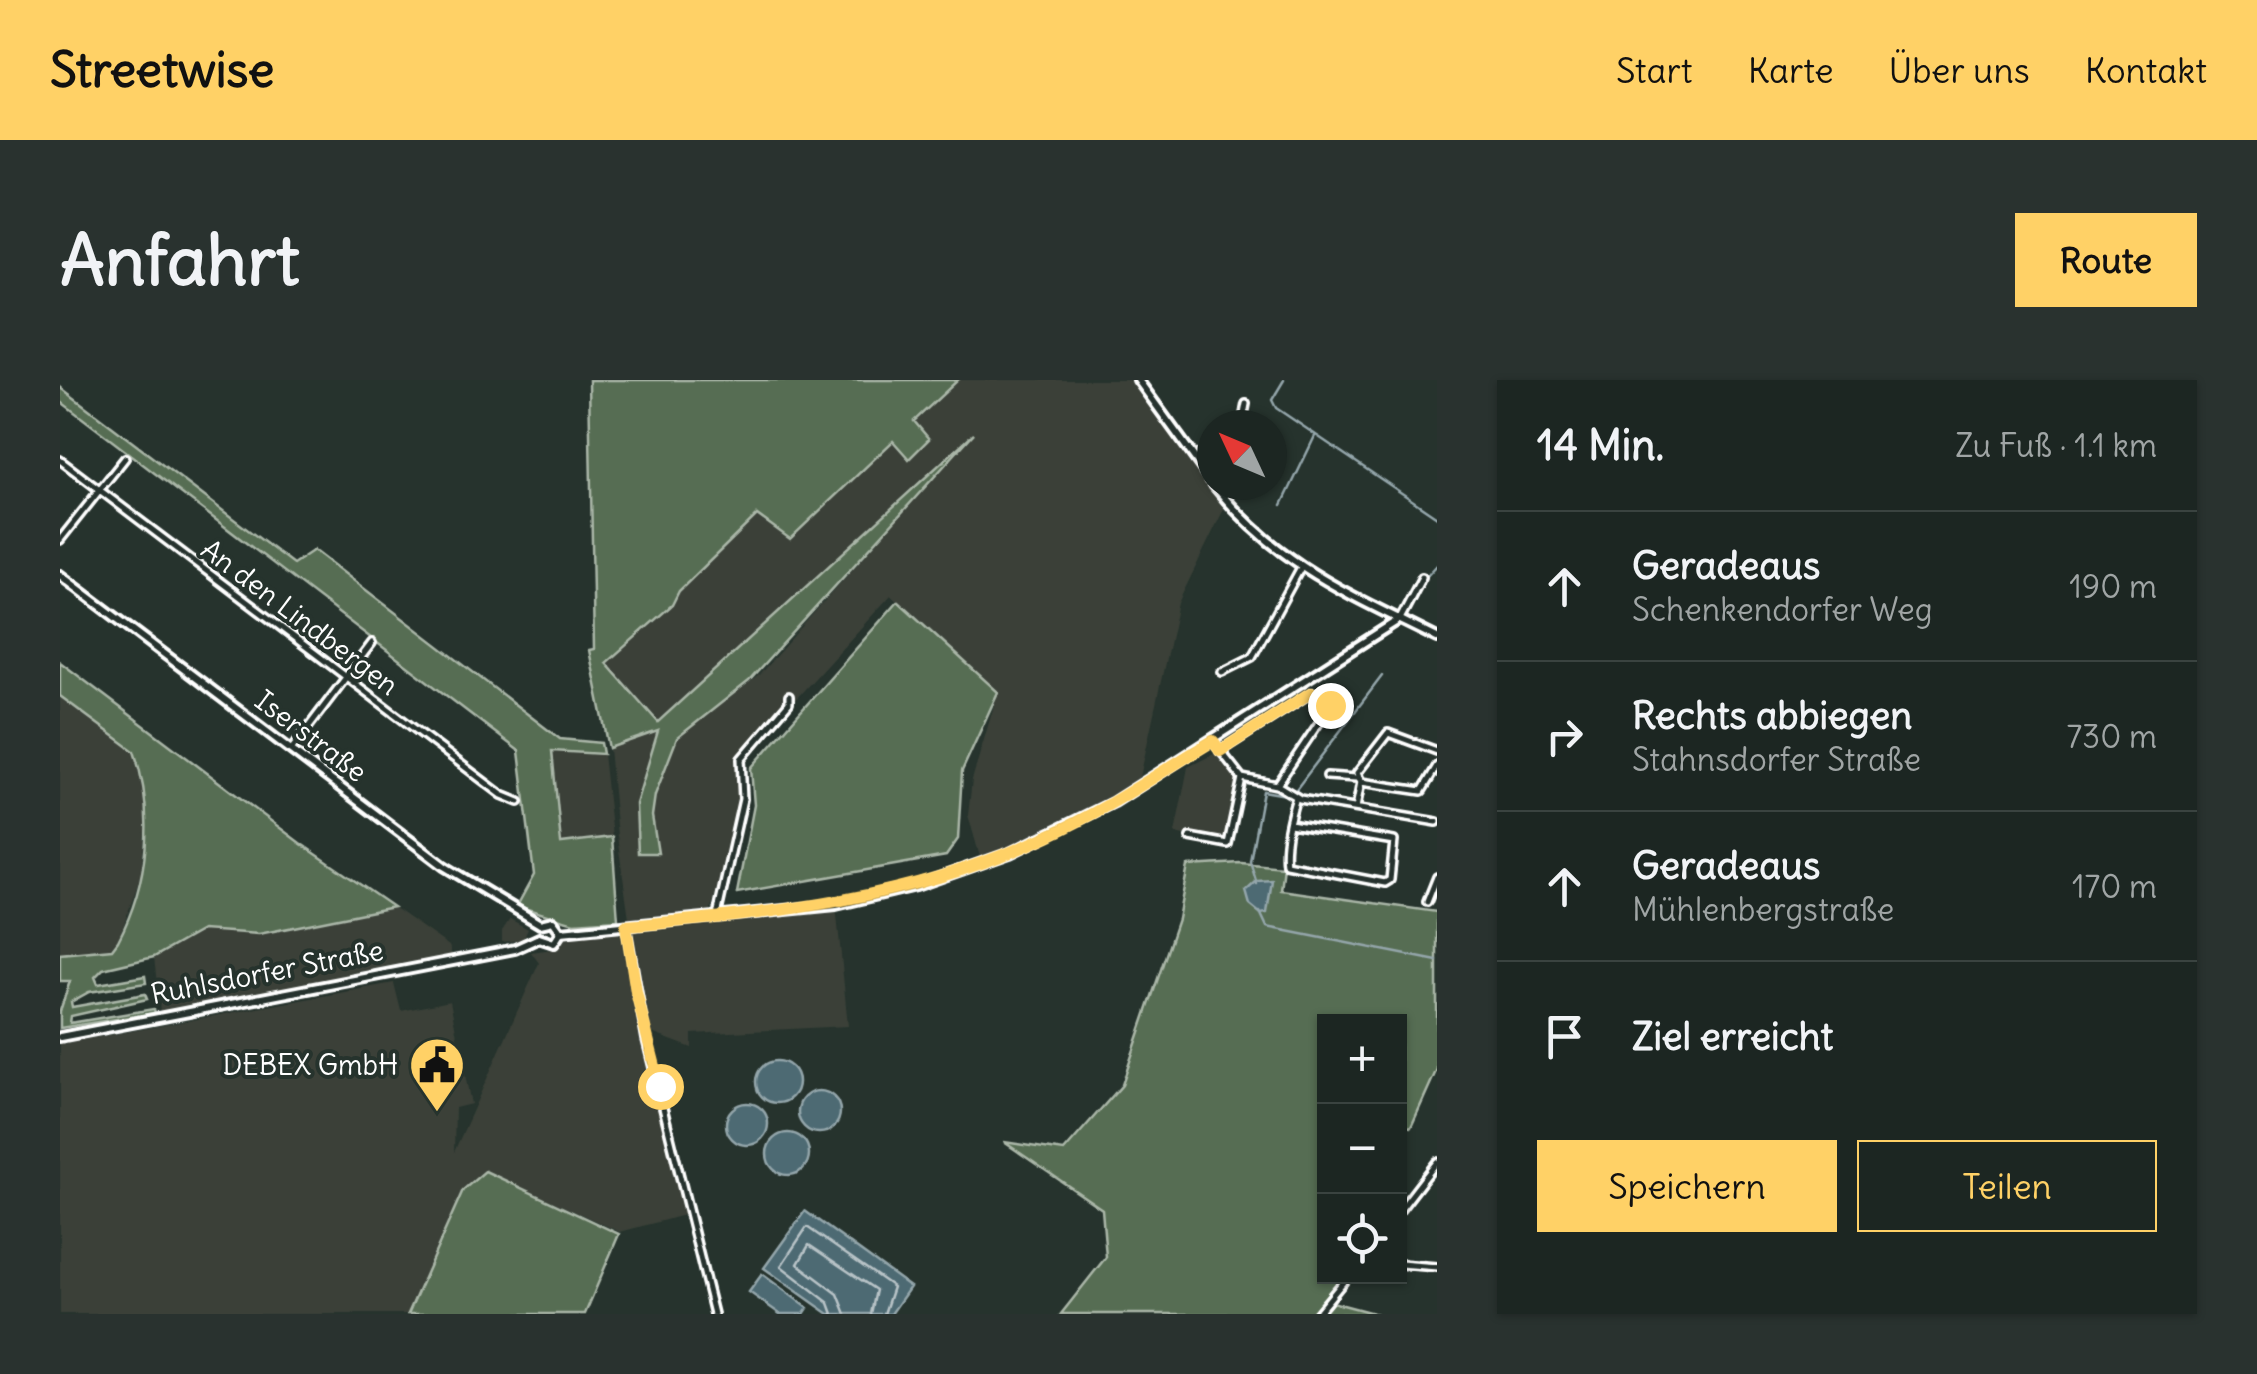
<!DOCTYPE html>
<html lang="de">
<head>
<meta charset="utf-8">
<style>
	:root { --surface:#1c2622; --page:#29322f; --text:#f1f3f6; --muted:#a0a5a5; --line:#3a4340; --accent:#ffd166 }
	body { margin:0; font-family:Delius,sans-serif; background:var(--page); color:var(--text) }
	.controls { position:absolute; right:30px; bottom:30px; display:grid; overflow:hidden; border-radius:0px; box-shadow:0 2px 8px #0004 }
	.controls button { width:90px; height:90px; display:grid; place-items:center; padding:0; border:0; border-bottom:2px solid var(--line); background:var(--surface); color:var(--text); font:50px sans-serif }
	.compass { position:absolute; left:1137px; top:30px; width:90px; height:90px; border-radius:50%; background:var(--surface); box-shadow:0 2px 8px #0004; rotate:314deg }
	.stop { position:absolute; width:30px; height:30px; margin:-22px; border:8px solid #ffd166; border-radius:50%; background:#fff }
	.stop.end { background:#ffd166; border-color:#fff; box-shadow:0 2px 10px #0008 }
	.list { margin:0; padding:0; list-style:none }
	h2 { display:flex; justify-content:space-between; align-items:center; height:130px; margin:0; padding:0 40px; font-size:42px }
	h2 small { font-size:32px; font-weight:400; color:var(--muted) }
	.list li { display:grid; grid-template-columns:65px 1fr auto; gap:30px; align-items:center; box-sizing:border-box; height:150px; padding:0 40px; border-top:2px solid var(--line) }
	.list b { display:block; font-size:38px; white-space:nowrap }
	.list p { margin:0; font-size:32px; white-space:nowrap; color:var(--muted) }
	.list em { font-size:32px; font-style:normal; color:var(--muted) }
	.actions { display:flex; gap:20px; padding:30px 40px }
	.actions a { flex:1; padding:22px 0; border:2px solid var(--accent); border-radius:0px; text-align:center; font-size:35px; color:var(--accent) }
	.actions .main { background:var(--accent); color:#111 }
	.icon { flex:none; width:55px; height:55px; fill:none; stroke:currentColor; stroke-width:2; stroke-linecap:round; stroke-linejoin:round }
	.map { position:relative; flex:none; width:1377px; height:934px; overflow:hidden; border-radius:0px }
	header { display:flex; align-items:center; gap:60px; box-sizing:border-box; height:140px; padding:0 50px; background:var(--accent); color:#111 }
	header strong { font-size:48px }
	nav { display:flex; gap:55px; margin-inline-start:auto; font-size:35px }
	.intro { display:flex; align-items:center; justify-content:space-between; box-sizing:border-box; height:240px; padding:0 60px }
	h1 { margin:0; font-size:70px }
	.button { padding:25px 45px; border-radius:0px; background:var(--accent); color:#111; font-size:35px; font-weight:700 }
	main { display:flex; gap:60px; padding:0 60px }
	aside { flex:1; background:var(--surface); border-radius:0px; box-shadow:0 2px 8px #0004 }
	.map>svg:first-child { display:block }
</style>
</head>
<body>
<header>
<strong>Streetwise</strong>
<nav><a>Start</a><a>Karte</a><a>Über uns</a><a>Kontakt</a></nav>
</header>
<div class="intro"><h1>Anfahrt</h1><a class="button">Route</a></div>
<main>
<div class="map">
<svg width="1377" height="934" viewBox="0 0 1377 934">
	<rect width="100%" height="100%" fill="#26332d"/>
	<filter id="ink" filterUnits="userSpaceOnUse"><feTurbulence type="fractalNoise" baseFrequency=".01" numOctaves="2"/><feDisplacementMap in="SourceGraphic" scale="20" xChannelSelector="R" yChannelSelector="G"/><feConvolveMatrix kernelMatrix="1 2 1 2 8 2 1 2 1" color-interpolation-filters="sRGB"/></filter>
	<g filter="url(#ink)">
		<!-- built -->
		<path fill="#3a4138" d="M898,0h174l92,129 -46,94 -39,179 -157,82 -14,-49 4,-35 26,-88 -107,-97 -150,164 2,40 -32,111 -78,11 -4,-3 -12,-82 -8,-88 50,-18 -23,75 20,30 -4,-19 3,-21 22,-57 82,-63 206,-233 -307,281 -52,-59 66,-59 7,-14 78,-77 33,24z
			M0,316l74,54 13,60 -6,65 -23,66 -6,7 -52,6z
			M492,371l51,3 9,83 -51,6z
			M1160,371l22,27 -12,63 -5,4 -50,-12 13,-66z
			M776,525l12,121 -156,8v14l-43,-16 -18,-97 4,-5z
			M333,527l56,39 3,9 -292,57 -6,-55 48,-27 57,4z
			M450,539l18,10 -5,11 -21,2v-11z
			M556,552l8,4 8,56 52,223 -64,17 -135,-61 -22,19 -55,124h-348v-270l334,-61 7,28 49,-10 21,103 -16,4 -1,44 85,-189 -8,-11 21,-3 15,-12z"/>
		<!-- green -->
		<path fill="#566d52" stroke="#aab6a8" stroke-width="2.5" d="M529,0h369l-44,41 15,18 -20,20 -16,-18 -103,98 -33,-24 -78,76 -7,14 -66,58 52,59 316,-289 -225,248 -72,57 -22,57 -3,21 6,37h-20l-2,-49 22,-73 -49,17 -20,-98 5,-1z
			M0,7l233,177 21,-14 246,189 41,4 2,11 -51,-3 9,92 51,-6 6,83 -44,3 -57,-17 17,-31 -15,-124 -459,-350z
			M838,221l100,91 -36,79 -4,68 -12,17 -209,37 17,-88 -3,-37z
			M0,282l240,181 93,64 -134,27 -57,-4 -48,27 -51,12 -8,8 3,7 47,-8 1,7 -57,9 -18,10 1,5 73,-13 2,5 -76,17 -1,7 84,-14 1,4 -95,15v-17l10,-30h-10v-27l52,-5 6,-8c31,-59 37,-128 16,-190l-74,-55z
			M1181,483l43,4 -3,23 156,22v157l-26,58 -11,-2v-103h-76v254l24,1 -20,24 49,13h-316l45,-57 -4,-48 -98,-67 60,9 58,-66 56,-166 10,-53z
			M425,791l134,63 -34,80h-177l55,-124z"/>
		<!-- water -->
		<path fill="#4d6a73" stroke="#94a6ab" stroke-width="2.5" d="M1212,500l-5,33 -6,1 -11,-9 -4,-14 11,-10z
			M696 702a21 21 0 1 1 42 0a21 21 0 1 1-42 0Z
			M738 732a21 21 0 1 1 42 0a21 21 0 1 1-42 0Z
			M666 744a21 21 0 1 1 42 0a21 21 0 1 1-42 0Z
			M707 774a21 21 0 1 1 42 0a21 21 0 1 1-42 0Z
			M745,831l105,76 -19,27h-62l-65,-46z
			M702,894l46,34 -4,6h-24l-31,-22z"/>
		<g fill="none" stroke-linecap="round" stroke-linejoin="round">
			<!-- shore -->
			<path stroke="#b8c3c7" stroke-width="2.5" d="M773,934l-4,-11 -48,-37 26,-39 86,60 -9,27
				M786,934l-8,-20 -40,-30 11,-19 67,45 -5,24"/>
			<!-- stream -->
			<path stroke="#94a6ab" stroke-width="2.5" d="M1224,0l-12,20 4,8 161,109
				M1222,125l33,-69
				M1366,197l11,-12
				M1234,412l88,-116
				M1197,504l-7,-23 13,-70 23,4
				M1200,532l7,15 170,34"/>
			<!-- street casing -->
			<g stroke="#fff" stroke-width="12">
				<path id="street" d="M1182,45l4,-21
					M0,80l442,335 17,7
					M1165,118l4,-13
					M0,160l65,-82
					M1340,239l22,-42
					M1162,292l30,-15 48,-88
					M1153,361l29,37 35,7 23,14 137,23
					M231,370l81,-107
					M1160,371l91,-58h10l9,8 -1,7 -52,77
					M1267,396l29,2
					M1301,402l61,9 15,-25
					M1296,428l5,-26 -4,-9 31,-40 49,18
					M1230,444l104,17 -4,39 -5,3 -99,-19c-3,-20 4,-47 10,-67
					M1130,457l38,7 14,-66
					M1367,522l10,-25
					M657,536l26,-117 -2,-40 48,-56v-7
					M566,546l20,113 68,275
					M1340,830l37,-48
					M1340,884l37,3
					M1257,934l31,-38"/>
			</g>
			<!-- secondary casing -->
			<g stroke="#fff" stroke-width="14">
				<path id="secondary" d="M1078,0l74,102
					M1154,105c63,80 135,109 223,153
					M0,195l384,291 96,58
					M480,544l13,-3 8,11
					M501,552l275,-27 80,-19 94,-33 104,-51 286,-183
					M479,558l15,5 7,-11
					M0,657l455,-88 24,-11"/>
			</g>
			<!-- street -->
			<use href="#street" stroke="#26332d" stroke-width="5"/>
			<!-- secondary -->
			<use href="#secondary" stroke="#26332d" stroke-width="6"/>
		</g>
	</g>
	<g fill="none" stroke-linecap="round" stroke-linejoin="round" filter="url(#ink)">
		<!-- route -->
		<path stroke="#ffd166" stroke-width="12" d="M600,706l-24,-94 -10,-66c148,-12 286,-27 422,-90 58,-26 111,-63 165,-95l7,10 90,-58h11l9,12"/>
	</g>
	<!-- icons -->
	<defs>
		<g id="civic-pin" transform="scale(2.875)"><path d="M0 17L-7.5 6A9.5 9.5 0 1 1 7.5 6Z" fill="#ffd166" stroke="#26332d"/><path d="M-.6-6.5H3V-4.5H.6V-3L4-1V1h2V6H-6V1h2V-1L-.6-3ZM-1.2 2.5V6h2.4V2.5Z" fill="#111"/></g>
	</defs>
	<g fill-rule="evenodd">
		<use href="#civic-pin" x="377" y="685"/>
	</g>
	<g text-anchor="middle" stroke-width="8" stroke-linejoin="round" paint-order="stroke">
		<!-- street labels -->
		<g font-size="28" fill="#fff" stroke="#26332d">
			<text transform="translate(240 237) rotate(37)" y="10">An den Lindbergen</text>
			<text transform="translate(251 356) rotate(37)" y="10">Iserstraße</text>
			<text transform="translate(207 592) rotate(-11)" y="10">Ruhlsdorfer Straße</text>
		</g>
		<!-- poi labels -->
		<g font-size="28" fill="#fff" stroke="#26332d" text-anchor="end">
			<text x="338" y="695">DEBEX GmbH</text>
		</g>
	</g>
</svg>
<div class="controls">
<button>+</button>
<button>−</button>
<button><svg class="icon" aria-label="locate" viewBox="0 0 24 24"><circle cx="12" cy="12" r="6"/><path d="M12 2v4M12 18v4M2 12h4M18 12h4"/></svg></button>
</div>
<svg class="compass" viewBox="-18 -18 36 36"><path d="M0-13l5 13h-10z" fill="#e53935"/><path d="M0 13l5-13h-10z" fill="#a0a5a5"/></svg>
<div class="stop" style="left:600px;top:706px"></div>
<div class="stop end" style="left:1270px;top:325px"></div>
</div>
<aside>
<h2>14 Min.<small>Zu Fuß · 1.1 km</small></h2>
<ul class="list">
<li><svg class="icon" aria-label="ahead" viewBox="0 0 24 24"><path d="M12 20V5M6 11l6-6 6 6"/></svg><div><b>Geradeaus</b><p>Schenkendorfer Weg</p></div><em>190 m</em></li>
<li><svg class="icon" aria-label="right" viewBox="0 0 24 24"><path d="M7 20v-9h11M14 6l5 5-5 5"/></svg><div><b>Rechts abbiegen</b><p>Stahnsdorfer Straße</p></div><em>730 m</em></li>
<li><svg class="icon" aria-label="ahead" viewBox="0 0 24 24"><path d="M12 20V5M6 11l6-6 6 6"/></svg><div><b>Geradeaus</b><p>Mühlenbergstraße</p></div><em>170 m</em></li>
<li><svg class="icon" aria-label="arrive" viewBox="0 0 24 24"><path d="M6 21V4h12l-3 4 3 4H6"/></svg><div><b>Ziel erreicht</b></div></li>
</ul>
<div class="actions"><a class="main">Speichern</a><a>Teilen</a></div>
</aside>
</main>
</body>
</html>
